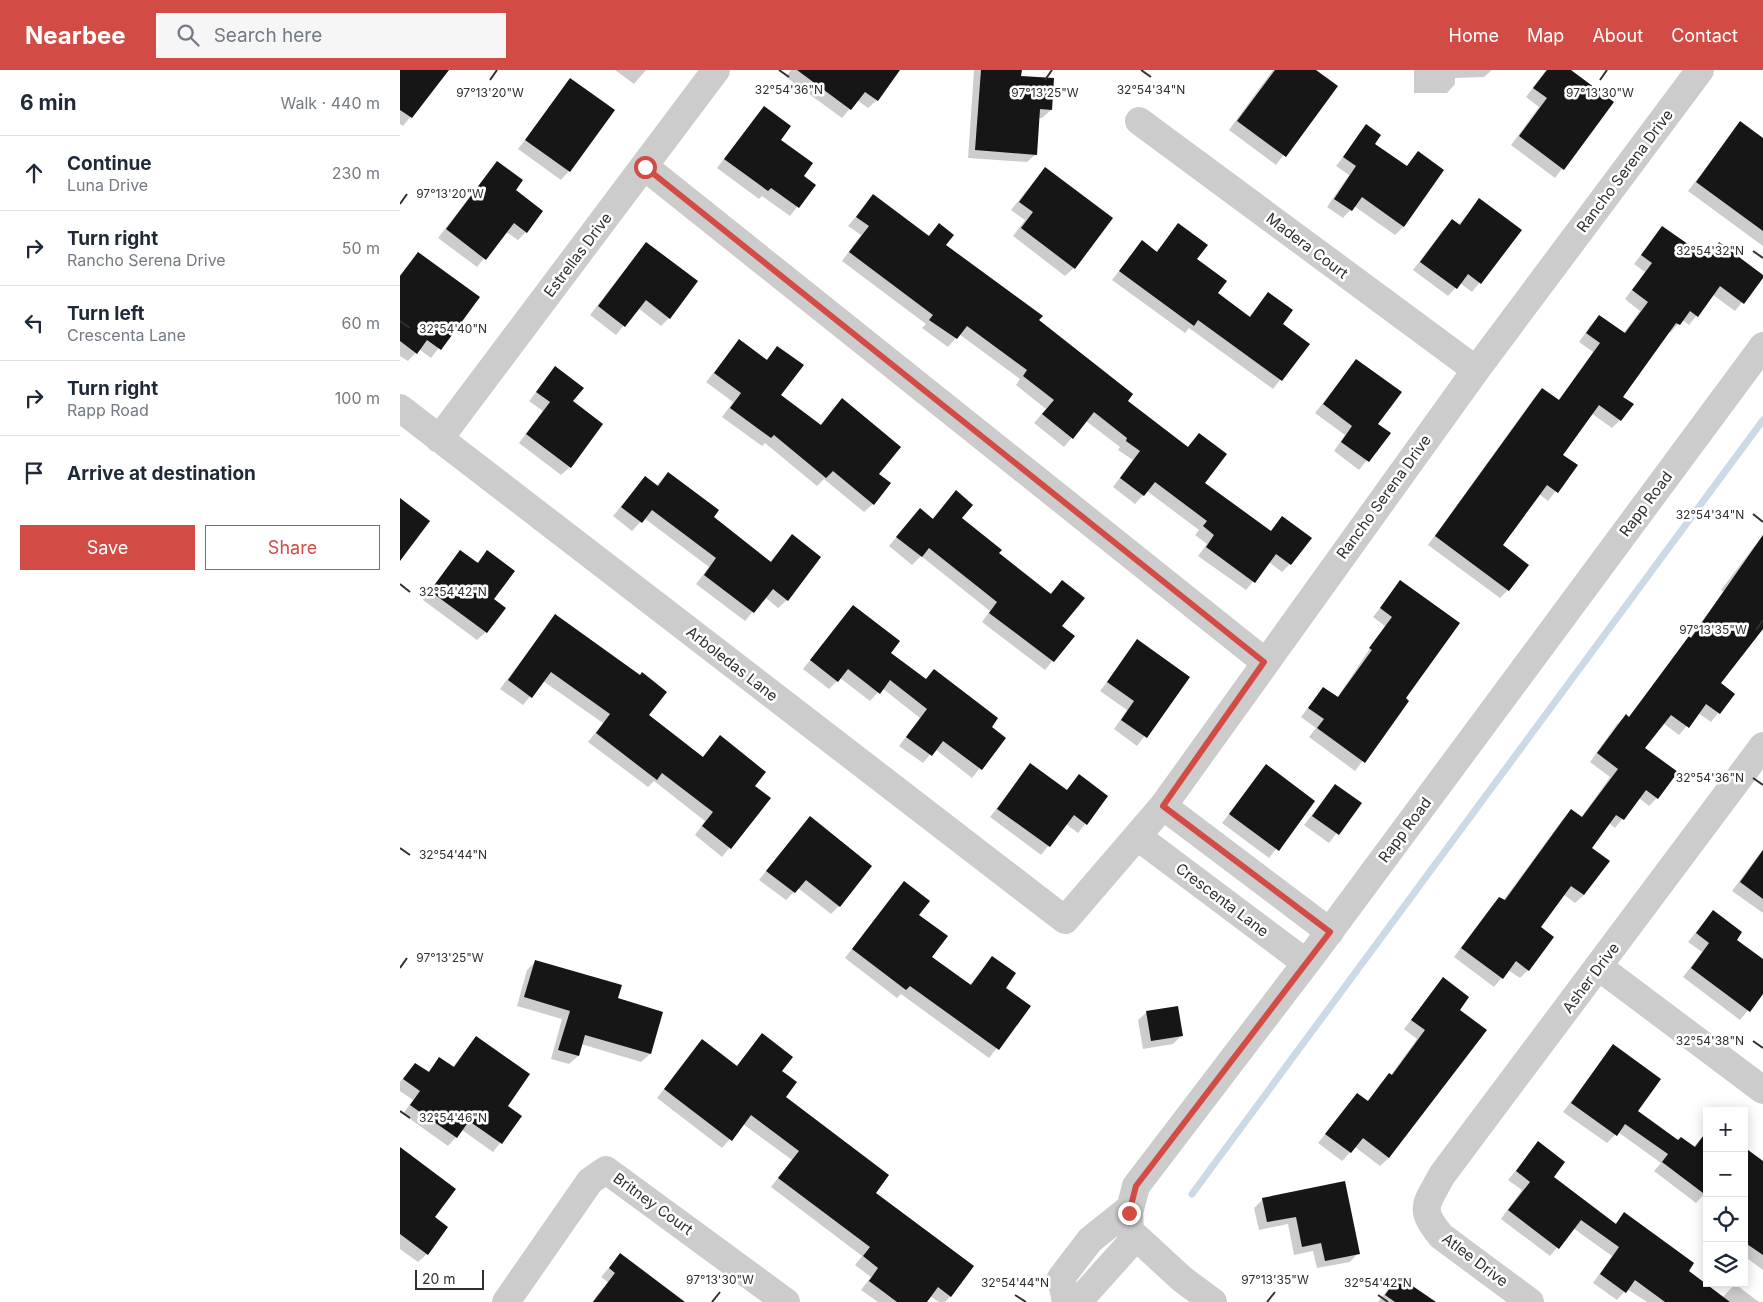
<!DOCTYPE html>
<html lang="en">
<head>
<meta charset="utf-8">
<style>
	:root { --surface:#fff; --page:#f6f6f7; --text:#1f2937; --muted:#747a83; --line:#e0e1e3; --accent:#d24c45 }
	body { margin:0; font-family:Inter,sans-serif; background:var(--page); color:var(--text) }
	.controls { position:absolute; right:15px; bottom:15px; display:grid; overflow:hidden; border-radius:0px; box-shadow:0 2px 12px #0003 }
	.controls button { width:45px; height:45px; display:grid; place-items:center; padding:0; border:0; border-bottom:1px solid var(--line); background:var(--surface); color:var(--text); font:25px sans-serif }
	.scale { position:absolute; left:15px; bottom:12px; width:69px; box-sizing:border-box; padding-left:5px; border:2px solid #2f2f2f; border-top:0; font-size:14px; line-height:18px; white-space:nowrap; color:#2f2f2f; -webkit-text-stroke:4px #fff; paint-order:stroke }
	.stop { position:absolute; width:15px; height:15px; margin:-11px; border:4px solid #d24c45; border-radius:50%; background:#fff }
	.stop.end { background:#d24c45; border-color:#fff; box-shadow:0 1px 5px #0008 }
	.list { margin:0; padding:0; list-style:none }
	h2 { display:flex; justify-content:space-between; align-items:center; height:65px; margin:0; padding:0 20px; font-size:21px }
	h2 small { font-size:16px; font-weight:400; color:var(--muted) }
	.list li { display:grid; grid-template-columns:32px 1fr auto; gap:15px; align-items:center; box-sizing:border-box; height:75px; padding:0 20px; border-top:1px solid var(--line) }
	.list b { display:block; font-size:19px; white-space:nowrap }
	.list p { margin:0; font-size:16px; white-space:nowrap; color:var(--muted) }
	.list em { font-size:16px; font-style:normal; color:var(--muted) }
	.actions { display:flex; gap:10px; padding:15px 20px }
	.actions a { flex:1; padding:11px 0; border:1px solid var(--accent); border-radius:0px; text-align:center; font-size:18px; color:var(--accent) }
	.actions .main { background:var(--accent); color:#fff }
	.icon { flex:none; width:28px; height:28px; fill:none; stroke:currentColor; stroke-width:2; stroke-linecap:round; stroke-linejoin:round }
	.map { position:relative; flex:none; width:1363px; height:1232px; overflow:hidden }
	header { display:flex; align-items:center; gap:30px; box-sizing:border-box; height:70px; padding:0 25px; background:var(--accent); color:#fff }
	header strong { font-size:24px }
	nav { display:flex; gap:28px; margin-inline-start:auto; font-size:18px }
	.search { width:350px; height:45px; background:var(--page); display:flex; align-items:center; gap:12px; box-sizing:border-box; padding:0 18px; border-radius:0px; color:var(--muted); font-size:19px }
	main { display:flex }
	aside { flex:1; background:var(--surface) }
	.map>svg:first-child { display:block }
</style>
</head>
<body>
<header>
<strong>Nearbee</strong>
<div class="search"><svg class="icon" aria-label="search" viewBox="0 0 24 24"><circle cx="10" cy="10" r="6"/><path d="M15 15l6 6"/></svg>Search here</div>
<nav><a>Home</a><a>Map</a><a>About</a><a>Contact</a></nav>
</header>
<main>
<aside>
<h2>6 min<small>Walk · 440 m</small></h2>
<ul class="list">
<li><svg class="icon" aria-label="ahead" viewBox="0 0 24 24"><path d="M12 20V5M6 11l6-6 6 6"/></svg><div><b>Continue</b><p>Luna Drive</p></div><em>230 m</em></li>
<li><svg class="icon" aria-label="right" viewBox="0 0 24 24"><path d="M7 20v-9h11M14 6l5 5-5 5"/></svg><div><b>Turn right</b><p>Rancho Serena Drive</p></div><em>50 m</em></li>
<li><svg class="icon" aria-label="left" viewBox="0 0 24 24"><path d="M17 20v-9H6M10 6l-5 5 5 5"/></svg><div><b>Turn left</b><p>Crescenta Lane</p></div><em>60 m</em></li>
<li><svg class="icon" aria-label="right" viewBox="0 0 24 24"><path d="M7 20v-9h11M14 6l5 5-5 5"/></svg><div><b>Turn right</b><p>Rapp Road</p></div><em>100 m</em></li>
<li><svg class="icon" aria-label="arrive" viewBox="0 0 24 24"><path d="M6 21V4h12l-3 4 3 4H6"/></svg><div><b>Arrive at destination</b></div></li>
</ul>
<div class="actions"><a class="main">Save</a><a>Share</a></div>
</aside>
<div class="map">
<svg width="1363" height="1232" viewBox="0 0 1363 1232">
	<rect width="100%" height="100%" fill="#fff"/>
	<!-- shadow -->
	<path fill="#0003" d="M0,0h49l-46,56 -3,-2z
		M215,0h31l-12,14z
		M391,0h105l-19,30 -9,8 -11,-8 -15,18 -56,-41z
		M574,0h46v7l31,33 -9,8h-4l-2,36 -9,8 -59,-4z
		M873,0h41l22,17 -60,78 -47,-35z
		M1014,0h78l-8,7 -29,1v6l-8,9h-33z
		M1146,0h23l44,32 -58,76 -44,-33 28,-38 -13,-10z
		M171,9l-2,92 -8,9 -43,-31z
		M364,37l15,33 23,36 12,9 -24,31 -28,-20 -3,3 -42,-31z
		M1341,53l22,16v107l-75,-55z
		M967,56l6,18 33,23 12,-14 -14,73 -9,9 -41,-29 -11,12 -16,-11 22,-32 -13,-9z
		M97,92l17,29 12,41 -8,8 -12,-8 -29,35 -39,-29z
		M645,98l29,100 -9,8 -52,-40 12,-16 -14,-10z
		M473,126l54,41 12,-12 5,21 93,75 89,80 61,46 12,-12 4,48 67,49 13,-14 7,46 -8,8 -13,-10 -23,28 -48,-34 9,-12 -12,-9 4,-5 -52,-39 -12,13 -22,-17 20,-27 -15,-10 2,-3 -34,-26 -22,26 -30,-24 12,-14 -30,-24 4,-6 -61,-45 -11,13 -26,-19 4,-4 -84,-63 19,-26 -13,-9z
		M1080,130l41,30 -49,62 -12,-9 -12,13 -35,-26 31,-41 8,-8 6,4z
		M779,155l37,69 33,23 19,-24 13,32 27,19 -35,45 -84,-61 -4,5 -73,-53 30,-38 14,10z
		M1262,157l44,32 13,-15 44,32 -28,35 -22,-16 -24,30 -7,-5 -12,13 -1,-1 -47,65 -2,23 -8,8 -21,-15 -30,42 15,10 -28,36 -9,-7 -38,52 7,44 -8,8 -72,-53 106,-147 8,-8 16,11 35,-49 -14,-10 12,-17 8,-9 24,18 17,-23 -15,-12 20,-27 -11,-8z
		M246,173l23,75 -8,8 -23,-18 -22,27 -26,-20z
		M18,184l60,43 -47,61 -12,-9 -11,12 -8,-5v-81z
		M339,271l27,19 12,-13 1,49 41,30 14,-18 44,66 -5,30 -9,8 -40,-33 -7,7 -52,-43 -3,3 -40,-29 11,-15 -27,-20z
		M957,290l20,64 12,9 -30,37 -25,-19 11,-16 -30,-22z
		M155,298l15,99 -9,8 -42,-32 24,-32 -14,-10z
		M268,403l44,44 58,45 22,-26 -5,64 -9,8 -13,-11 -20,24 -49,-37 13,-17 -65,-49 -12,13 -19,-15 32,-39 11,9z
		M556,422l4,26 37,35 53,41 12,-13 -1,45 12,10 -28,34 -63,-48 8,-11 -69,-55 -9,9 -23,-19 31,-37 12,10z
		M1363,465v91l-43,58 13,10 -22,28 -13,-9 -19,22 -16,-12 -19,26 13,49 -8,8 -10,-8 -24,30 -6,-5 -19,25 -6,47 -9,8 -12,-9 -24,34 -11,42 -8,8 -12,-8 -14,17 -40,-30 37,-50 8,-9 4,3 60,-82 8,-8 10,7 29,-41 -20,-15 27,-38 9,-8 2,2 62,-80 33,-46 -2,-2z
		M61,482l15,12 11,-12 -1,80 -9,8 -54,-40z
		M1000,512l4,116 4,3 -53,70 -46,-34 7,-9 -15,-11 22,-29 14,10 48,-72 -12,-9z
		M453,537l36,47 36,26 9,-10 56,57 14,11 -32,40 -37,-29 -12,14 -24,-17 21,-28 -38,-30 -12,13 -30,-23 -11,11 -26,-20z
		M155,546l92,99 55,43 18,-21 33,49 16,12 -47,59 -27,-22 10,-14 -51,-40 -6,6 -60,-45 15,-19 -60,-42 -20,24 -23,-16z
		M738,571l51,37 -52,68 -23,-17 13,-19 -27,-19z
		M630,695l36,26 13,-15 28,20 -29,37 -12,-9 -25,31 -51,-38z
		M866,696l47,35 -44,57 -47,-35z
		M935,715l25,18 -31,40 -25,-18z
		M410,747l29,89 -8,8 -33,-26 -12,12 -27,-20z
		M1363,779v64l-31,-22z
		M496,821l22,24 12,42 39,29 24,-29 11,31 25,19 -40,51 -88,-64 -4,4 -52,-40z
		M1313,841l22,29 28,21v31l-23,28 -57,-43 19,-25 -14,-10z
		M136,891l81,38 45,13 -12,42 -9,8 -60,-18 -3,12 -9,8 -18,-5 11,-40 -45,-13 10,-36z
		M1043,909l15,32 -69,147 -9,8 -25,-19 -13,14 -24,-18 39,-48 10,7 14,-19 10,-8 26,-36 -13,-10z
		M747,942l35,23 -9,9 -30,5 -5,-29z
		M362,965l18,36 4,26 90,96 77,103 -6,6h-6l-9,-6 -4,6h-48l-17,-12 10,-13 -16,-12 7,-9 -91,-69 21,-27 -49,-36 -21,24 -65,-50 45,-57 34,26z
		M76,967l30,69 15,10 -28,36 -31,-22 -14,16 -45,-32 10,-14 -13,-9v-9l7,-9 8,-9 12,9 13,-14 12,9z
		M1213,976l23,65 42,31 15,6 14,-17v60l-11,12 -42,-32 7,-8 -43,-31 -11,11 -44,-31z
		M1138,1073l14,34 63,47 9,-10 63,57 35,27 13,-14 24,18h-112l-20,-13 -10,11 -24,-17 19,-27 -39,-28 -23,28 -49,-37 21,-29 -14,-10z
		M0,1090l33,57 -6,37 -9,8 -18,-13z
		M1363,1092v108l-19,-14v-30z
		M944,1113l14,70 -8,9 -33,6 -4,-17 -19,4 -6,-31 -29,6 -5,-22 9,-9z
		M220,1185l62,47h-90l16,-20 -7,-5z
		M998,1207l35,25h-55z"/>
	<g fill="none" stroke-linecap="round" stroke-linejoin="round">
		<!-- stream -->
		<path stroke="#ccdae8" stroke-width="7" d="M792,1124l571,-774"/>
	</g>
	<!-- building -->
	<path fill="#161616" d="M0,0h49l-37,48 -12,-8z
		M397,0h103l-22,31 -13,-9 -14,18z
		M581,0h41l-1,6 33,2 -2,32 -12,-1 -3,46 -62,-5z
		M875,0h41l22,16 -52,71 -49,-36z
		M1147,0h24l43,32 -50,68 -45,-34 28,-38 -14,-10z
		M170,8l45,32 -45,62 -45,-32z
		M364,36l27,20 -10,14 32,23 -9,13 12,9 -17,23 -28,-20 -3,3 -44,-32z
		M1340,51l23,17v93l-67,-49z
		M966,54l15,11 -6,9 32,22 11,-15 26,19 -40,57 -42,-30 -10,14 -18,-12 22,-33 -13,-9z
		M97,91l26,19 -7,10 27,21 -16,22 -13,-10 -28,37 -40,-31z
		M645,97l68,51 -38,51 -54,-41 12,-16 -14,-10z
		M473,124l56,42 10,-13 15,12 -8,10 97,71 -4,4 94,74 -5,7 60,46 11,-14 28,21 -22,29 66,48 11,-15 30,22 -21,27 -15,-11 -21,29 -49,-36 8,-12 -11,-9 4,-5 -52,-39 -11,14 -24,-18 20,-27 -14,-10 1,-3 -33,-26 -21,27 -31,-25 12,-14 -31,-24 4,-6 -60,-44 -10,13 -28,-19 4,-5 -84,-63 20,-26 -13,-9z
		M1079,128l43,32 -41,54 -13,-10 -11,15 -37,-27 32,-43 8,6z
		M778,153l30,22 -11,14 30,22 -9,12 32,24 18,-25 25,18 -10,14 27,20 -28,37 -84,-61 -4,6 -75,-55 23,-31 15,12z
		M1262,156l46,32 11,-16 44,33v3l-19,26 -24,-18 -22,31 -8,-6 -10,14 -4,-2 -53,74 11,7 -13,17 -22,-16 -36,50 15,10 -20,28 -11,-8 -44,60 26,20 -20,26 -74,-55 107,-148 17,12 41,-57 -14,-10 13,-18 26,18 23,-31 -16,-12 20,-27 -11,-8z
		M246,172l52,39 -28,38 -24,-19 -21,27 -27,-21z
		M18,182l62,45 -39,53 -14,-10 -10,14 -17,-13v-65z
		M339,269l28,21 10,-14 27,19 -23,30 40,30 21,-27 59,49 -22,27 12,9 -17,22 -41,-34 -7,7 -52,-43 -3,3 -41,-30 11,-15 -27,-20z
		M956,289l46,33 -24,32 13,9 -22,29 -28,-20 11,-16 -29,-22z
		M155,296l29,22 -11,13 30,23 -32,44 -45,-34 24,-32 -14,-10z
		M268,402l51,38 -5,7 57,45 21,-28 29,23 -33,44 -15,-12 -19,24 -50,-38 12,-17 -64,-48 -10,13 -21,-16 24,-31 13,10z
		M556,420l17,15 -11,13 40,32 -3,3 52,41 11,-14 23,18 -23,28 13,10 -21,26 -65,-49 8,-11 -68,-54 -7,9 -26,-20 24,-29 13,11z
		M0,428l30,23 -30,40z
		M1363,465v94l-42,54 14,11 -15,20 -14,-10 -17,24 -18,-13 -26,33 33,24 -20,27 -12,-9 -22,30 -8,-5 -24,33 18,13 -26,34 -13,-9 -30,41 13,10 -25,34 -13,-10 -13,18 -42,-31 38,-51 6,3 66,-91 11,8 36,-48 -21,-16 29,-39 3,3 60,-81 2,2z
		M60,480l18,13 9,-13 28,21 -21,28 12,9 -19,25 -57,-42z
		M1000,510l60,43 -54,75 3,3 -44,62 -48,-35 7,-9 -16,-11 15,-21 15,10 34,-47 -3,-2 23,-31 -12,-9z
		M453,535l47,36 -9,12 35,26 8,-10 64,49 -6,9 14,11 -24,32 -39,-29 -11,15 -26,-19 21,-28 -37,-29 -10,14 -32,-25 -10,13 -28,-22z
		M155,544l85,61 2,-3 25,20 -18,23 54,42 17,-22 46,37 -11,14 16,12 -40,51 -29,-23 11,-14 -51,-39 -5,7 -61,-47 14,-19 -59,-42 -19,26 -24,-18z
		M737,569l53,38 -43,61 -26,-18 13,-19 -27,-19z
		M630,693l37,27 12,-16 29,22 -21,29 -13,-10 -24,32 -53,-38z
		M866,694l49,37 -36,50 -50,-37z
		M935,714l27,19 -23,32 -27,-19z
		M410,746l62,50 -32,41 -34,-27 -11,13 -29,-22z
		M1363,780v49l-23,-17z
		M504,811l26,20 -11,14 29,21 -16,21 39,28 21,-29 24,17 -10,15 25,18 -32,44 -89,-64 -4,4 -54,-41z
		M1313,840l29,22 -5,8 26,19v35l-13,18 -59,-44 18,-25 -13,-10z
		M135,890l87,25 -4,13 45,14 -12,42 -66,-19 -6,21 -21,-6 12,-39 -46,-14z
		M1043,907l26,20 -9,13 27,20 -98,128 -26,-20 -12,15 -26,-19 32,-41 11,8 21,-28 3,2 33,-45 -14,-10z
		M778,936l5,30 -32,5 -5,-30z
		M362,963l31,24 -11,14 15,11 -11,15 103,78 -13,18 98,73 -23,31 -13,-10 -11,15h-30l-28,-21 9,-13 -15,-12 7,-9 -92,-69 21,-27 -48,-36 -19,26 -68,-52 38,-50 35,27z
		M76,966l54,38 -22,32 14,10 -20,28 -33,-23 -12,17 -47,-33 10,-14 -17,-12 12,-16 14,9 10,-15 15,10z
		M1213,974l48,35 -23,32 40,29 3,-3 14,10 12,-16v65l-45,-34 6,-8 -43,-30 -8,12 -46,-33z
		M1138,1071l27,21 -11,15 62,47 8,-12 70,51 -5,8 41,31h-65l-30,-22 -9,13 -26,-19 19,-27 -38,-27 -22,29 -51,-39 22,-28 -14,-11z
		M0,1077l56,42 -21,28 13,10 -20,28 -28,-21z
		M1344,1077l19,14v94l-19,-13z
		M945,1111l15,73 -35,7 -4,-18 -19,4 -6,-30 -29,5 -5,-24z
		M220,1183l65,49h-92l22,-29 -6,-5z
		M998,1206l38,26h-41l-10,-7z"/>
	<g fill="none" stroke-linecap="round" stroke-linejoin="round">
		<!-- minor -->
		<path stroke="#ccc" stroke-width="28" d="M739,51l337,249
			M245,97l620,495
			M0,338l665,512 98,-114 313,-436 224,-300
			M39,369l277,-369
			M763,736l167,126
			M738,767l168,126
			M1199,897l164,123
			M106,1232l84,-121 16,-11 180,132
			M666,1232l-5,-24 29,-38 40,-32
			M669,1232l15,-7 52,-58
			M813,1232l-31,-23 -52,-48 -1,-18 7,-27 177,-232 450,-608
			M1130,1232l-89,-66c-23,-28 -15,-31 1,-61l321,-429"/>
	</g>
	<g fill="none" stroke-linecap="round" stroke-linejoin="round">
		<!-- route -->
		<path stroke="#d24c45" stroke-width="6" d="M245,97l619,495 -101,144 167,126 -194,254 -7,27"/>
	</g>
	<!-- ticks -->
	<path fill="none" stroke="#2f2f2f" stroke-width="2" d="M379,0l10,7M741,0l10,7M90,10l7,-10M645,10l7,-10M1200,10l7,-10M0,134l7,-10M1353,181l10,7M0,251l10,7M1353,444l10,8M0,514l10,8M1356,560l7,-10M1353,708l10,7M0,778l10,7M0,898l7,-10M1353,971l10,7M0,1041l10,7M615,1225l11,7M978,1225l10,7M312,1232l8,-10M867,1232l8,-10"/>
	<g text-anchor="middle" stroke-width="5" stroke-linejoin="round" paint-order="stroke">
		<!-- street labels -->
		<g font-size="15" fill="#2f2f2f" stroke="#fff">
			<text transform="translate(1225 101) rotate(-53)" y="5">Rancho Serena Drive</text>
			<text transform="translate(907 176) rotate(37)" y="5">Madera Court</text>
			<text transform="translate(178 185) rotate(-53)" y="5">Estrellas Drive</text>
			<text transform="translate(984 427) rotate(-54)" y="5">Rancho Serena Drive</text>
			<text transform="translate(1246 434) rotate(-53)" y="5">Rapp Road</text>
			<text transform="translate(332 594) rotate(38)" y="5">Arboledas Lane</text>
			<text transform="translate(1005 760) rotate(-53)" y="5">Rapp Road</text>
			<text transform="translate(822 830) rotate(37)" y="5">Crescenta Lane</text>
			<text transform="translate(1191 908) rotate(-53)" y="5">Asher Drive</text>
			<text transform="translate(253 1134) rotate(36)" y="5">Britney Court</text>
			<text transform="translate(1075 1190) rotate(37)" y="5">Atlee Drive</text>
		</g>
	</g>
	<g font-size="12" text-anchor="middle" fill="#2f2f2f" stroke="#fff" stroke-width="5" stroke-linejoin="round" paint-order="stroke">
		<text x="389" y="24">32°54'36"N</text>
		<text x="751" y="24">32°54'34"N</text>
		<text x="90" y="27">97°13'20"W</text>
		<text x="645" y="27">97°13'25"W</text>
		<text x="1200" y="27">97°13'30"W</text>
		<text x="50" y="128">97°13'20"W</text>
		<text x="1310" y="185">32°54'32"N</text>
		<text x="53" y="263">32°54'40"N</text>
		<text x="1310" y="449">32°54'34"N</text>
		<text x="53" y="526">32°54'42"N</text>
		<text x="1313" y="564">97°13'35"W</text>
		<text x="1310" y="712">32°54'36"N</text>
		<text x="53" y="789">32°54'44"N</text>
		<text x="50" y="892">97°13'25"W</text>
		<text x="1310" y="975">32°54'38"N</text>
		<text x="53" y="1052">32°54'46"N</text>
		<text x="320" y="1214">97°13'30"W</text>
		<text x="875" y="1214">97°13'35"W</text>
		<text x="615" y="1217">32°54'44"N</text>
		<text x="978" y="1217">32°54'42"N</text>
	</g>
</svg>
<div class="controls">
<button>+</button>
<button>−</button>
<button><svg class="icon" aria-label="locate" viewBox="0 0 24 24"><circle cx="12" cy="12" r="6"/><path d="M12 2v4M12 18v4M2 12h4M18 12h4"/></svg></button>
<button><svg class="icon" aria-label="layers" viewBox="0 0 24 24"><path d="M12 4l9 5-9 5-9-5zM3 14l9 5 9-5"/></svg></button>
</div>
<div class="scale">20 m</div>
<div class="stop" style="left:245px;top:97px"></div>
<div class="stop end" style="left:729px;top:1143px"></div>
</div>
</main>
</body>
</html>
